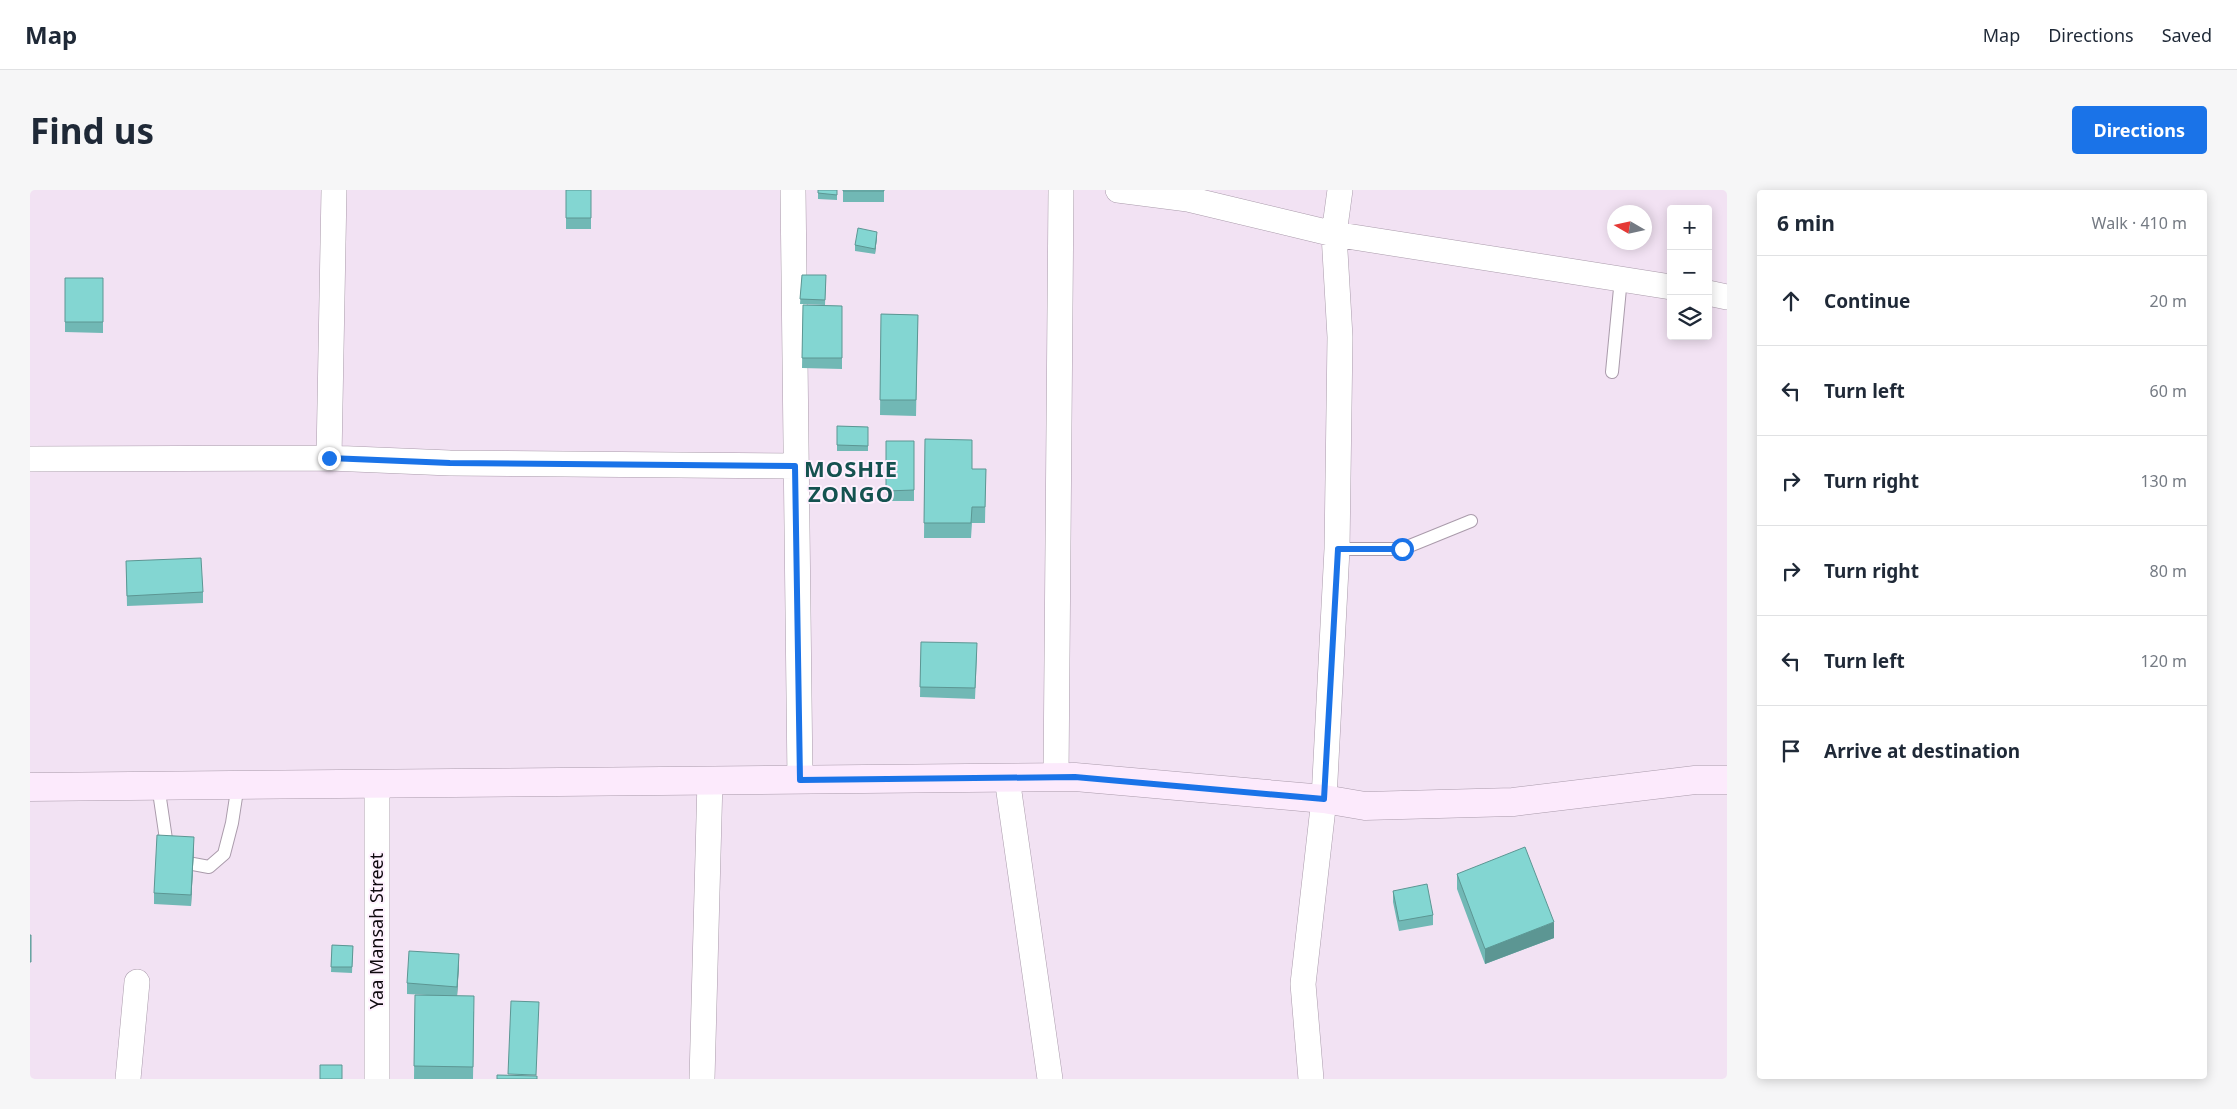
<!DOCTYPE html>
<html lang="en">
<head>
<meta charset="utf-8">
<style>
	:root { --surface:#fff; --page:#f6f6f7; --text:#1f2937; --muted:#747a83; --line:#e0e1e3; --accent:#1a73e8 }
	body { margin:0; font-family:"Noto Sans",sans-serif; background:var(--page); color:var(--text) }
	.controls { position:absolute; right:15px; top:15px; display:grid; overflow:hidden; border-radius:5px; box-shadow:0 2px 12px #0003 }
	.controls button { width:45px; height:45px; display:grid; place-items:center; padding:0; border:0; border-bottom:1px solid var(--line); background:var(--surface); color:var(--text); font:25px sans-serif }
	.compass { position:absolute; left:1577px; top:15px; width:45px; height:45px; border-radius:50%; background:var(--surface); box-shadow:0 2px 12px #0003; rotate:279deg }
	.stop { position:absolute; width:15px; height:15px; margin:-11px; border:4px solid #1a73e8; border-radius:50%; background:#fff }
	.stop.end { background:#1a73e8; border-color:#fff; box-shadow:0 1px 5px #0008 }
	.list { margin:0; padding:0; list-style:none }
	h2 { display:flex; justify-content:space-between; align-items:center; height:65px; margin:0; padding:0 20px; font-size:21px }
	h2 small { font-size:16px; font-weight:400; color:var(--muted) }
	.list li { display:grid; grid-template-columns:32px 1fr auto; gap:15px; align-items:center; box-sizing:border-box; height:90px; padding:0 20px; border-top:1px solid var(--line) }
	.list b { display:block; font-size:19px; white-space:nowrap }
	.list em { font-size:16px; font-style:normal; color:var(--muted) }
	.icon { flex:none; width:28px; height:28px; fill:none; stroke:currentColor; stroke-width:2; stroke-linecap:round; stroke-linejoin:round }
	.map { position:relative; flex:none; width:1697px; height:889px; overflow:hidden; border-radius:5px }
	header { display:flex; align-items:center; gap:30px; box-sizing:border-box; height:70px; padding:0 25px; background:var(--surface); border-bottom:1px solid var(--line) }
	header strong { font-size:24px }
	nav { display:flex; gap:28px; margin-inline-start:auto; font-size:18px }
	.intro { display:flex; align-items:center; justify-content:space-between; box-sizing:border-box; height:120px; padding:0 30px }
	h1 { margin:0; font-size:35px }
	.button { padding:12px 22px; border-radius:5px; background:var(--accent); color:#fff; font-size:18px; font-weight:700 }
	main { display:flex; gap:30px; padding:0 30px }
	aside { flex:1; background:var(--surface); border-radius:5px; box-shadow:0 2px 12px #0003 }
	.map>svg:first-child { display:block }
</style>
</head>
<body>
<header>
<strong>Map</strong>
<nav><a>Map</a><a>Directions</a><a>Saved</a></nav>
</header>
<div class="intro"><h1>Find us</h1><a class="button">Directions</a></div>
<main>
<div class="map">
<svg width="1697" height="889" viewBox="0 0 1697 889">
	<rect width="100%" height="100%" fill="#f2e2f3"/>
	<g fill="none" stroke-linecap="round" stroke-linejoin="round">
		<!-- lane casing -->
		<g stroke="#aa9bab" stroke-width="14">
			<path id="lane" d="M1582,182l9,-94
				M1307,359h65l69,-28
				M128,595l9,61
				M163,674l16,3 15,-13 8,-31 6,-39"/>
		</g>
		<!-- street casing -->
		<g stroke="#aa9bab" stroke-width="26">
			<path id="street" d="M763,0l7,590
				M1088,0l70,9 146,35 337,53
				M1678,103l19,4
				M299,268l5,-268
				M0,269l299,-1 121,5 345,3
				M977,588l43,301
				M1026,588l5,-588
				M347,593v296
				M98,889l9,-97
				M672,889l8,-299
				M1281,889l-8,-95 21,-185 13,-250 3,-212 -6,-103 6,-44"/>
		</g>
		<!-- secondary casing -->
		<g stroke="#aa9bab" stroke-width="29">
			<path id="secondary" d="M0,597l1045,-10 249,22 41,7 148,-4 182,-22h32"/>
		</g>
		<!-- lane -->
		<use href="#lane" stroke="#fff" stroke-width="12"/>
		<!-- street -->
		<use href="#street" stroke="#fff" stroke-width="25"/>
		<!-- secondary -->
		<use href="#secondary" stroke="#fceafc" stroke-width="28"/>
	</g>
	<!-- wall -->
	<path fill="#71b8b5" d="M536,0h25v39h-25z
		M788,0h19v10l-19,-1z
		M813,0h41v12h-41z
		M847,47l-2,17 -20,-3v-6z
		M772,85h24l-1,30 -25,-1z
		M35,88h38v55l-38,-1z
		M773,115l39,1v63l-40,-1z
		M851,124l37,1 -2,101 -36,-1z
		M807,236l31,1v24h-31z
		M895,249l47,30h14l-1,54h-13l-1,15h-47z
		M856,251h28v60h-28z
		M96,371l77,31v11l-76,3z
		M891,452l56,12 -2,45 -55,-2z
		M164,657l-3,59 -37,-2v-11z
		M1427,684l97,64 -69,26 -28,-75z
		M1363,701l40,24v10l-34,6 -6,-29z
		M302,755l21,1 -1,27 -21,-1z
		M429,775l-2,31 17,16 -1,67h-59l1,-84h12l-20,-1v-11z"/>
	<!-- shaded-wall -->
	<path fill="#5c9693" d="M847,42v5l-2,17v-5z
		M164,647v10l-3,59v-11z
		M1524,732v16l-69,26v-15z
		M429,764v11l-2,32v-10z"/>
	<!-- building -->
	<path fill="#83d6d2" stroke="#5c9693" d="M536,0h25v28h-25z
		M788,0h19v5l-19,-2z
		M813,0h41v1h-41z
		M828,38l19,4 -2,17 -20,-4z
		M772,85h24l-1,25 -25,-1z
		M35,88h38v44h-38z
		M773,115l39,1v52h-40z
		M851,124l37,1 -2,85h-36z
		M807,236l31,1v19l-31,-1z
		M895,249l47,1v29h14l-1,38h-13l-1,16h-47z
		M856,251h28v49l-28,1z
		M171,368l2,34 -76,4 -1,-35z
		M891,452l56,1 -2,45 -55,-1z
		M127,645l37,2 -3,58 -37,-2z
		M1495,657l29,75 -69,27 -28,-75z
		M1397,694l6,31 -34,6 -6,-30z
		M0,745h1v27h-1z
		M302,755l21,1 -1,21h-21z
		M379,761l50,3 -2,33 -50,-4z
		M385,805l59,1 -1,71 -59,-1z
		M481,811l28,1 -3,73 -28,-1z
		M290,875h22v14h-22z
		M467,885l40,1v3h-40z"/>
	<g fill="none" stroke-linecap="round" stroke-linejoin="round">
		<!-- route -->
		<path stroke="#1a73e8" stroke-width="6" d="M299,268l121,5 345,3 5,314 275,-3 249,22 14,-250h64"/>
	</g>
	<g text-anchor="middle" stroke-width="4" stroke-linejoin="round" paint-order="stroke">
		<!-- street labels -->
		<g font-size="18" fill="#0f0a0f" stroke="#fef1fe">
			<text transform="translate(347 741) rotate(-90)" y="6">Yaa Mansah Street</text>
		</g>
		<!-- district labels -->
		<g font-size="22" font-weight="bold" letter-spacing="1" fill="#155250" stroke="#fef1fe">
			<text x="821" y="287">MOSHIE<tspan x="821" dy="25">ZONGO</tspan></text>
		</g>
	</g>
</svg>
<div class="controls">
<button>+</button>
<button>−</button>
<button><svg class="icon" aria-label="layers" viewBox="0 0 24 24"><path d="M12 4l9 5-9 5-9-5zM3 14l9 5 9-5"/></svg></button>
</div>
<svg class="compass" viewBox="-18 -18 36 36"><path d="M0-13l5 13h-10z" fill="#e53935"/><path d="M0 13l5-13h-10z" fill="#747a83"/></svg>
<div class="stop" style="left:1372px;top:359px"></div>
<div class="stop end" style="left:299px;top:268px"></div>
</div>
<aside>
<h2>6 min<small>Walk · 410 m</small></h2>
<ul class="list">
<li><svg class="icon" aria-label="ahead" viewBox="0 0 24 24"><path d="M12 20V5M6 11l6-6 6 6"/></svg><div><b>Continue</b></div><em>20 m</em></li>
<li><svg class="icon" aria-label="left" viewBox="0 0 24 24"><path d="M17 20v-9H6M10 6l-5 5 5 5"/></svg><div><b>Turn left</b></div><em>60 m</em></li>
<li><svg class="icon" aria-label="right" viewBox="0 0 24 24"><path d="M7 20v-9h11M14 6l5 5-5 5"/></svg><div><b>Turn right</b></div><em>130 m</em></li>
<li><svg class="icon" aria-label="right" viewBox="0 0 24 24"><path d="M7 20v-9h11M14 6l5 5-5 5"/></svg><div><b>Turn right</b></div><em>80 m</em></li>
<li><svg class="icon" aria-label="left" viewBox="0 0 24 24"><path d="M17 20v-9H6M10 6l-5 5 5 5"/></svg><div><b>Turn left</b></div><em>120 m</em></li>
<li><svg class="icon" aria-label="arrive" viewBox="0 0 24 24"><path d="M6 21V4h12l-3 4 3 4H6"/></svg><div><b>Arrive at destination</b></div></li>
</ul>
</aside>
</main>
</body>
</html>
